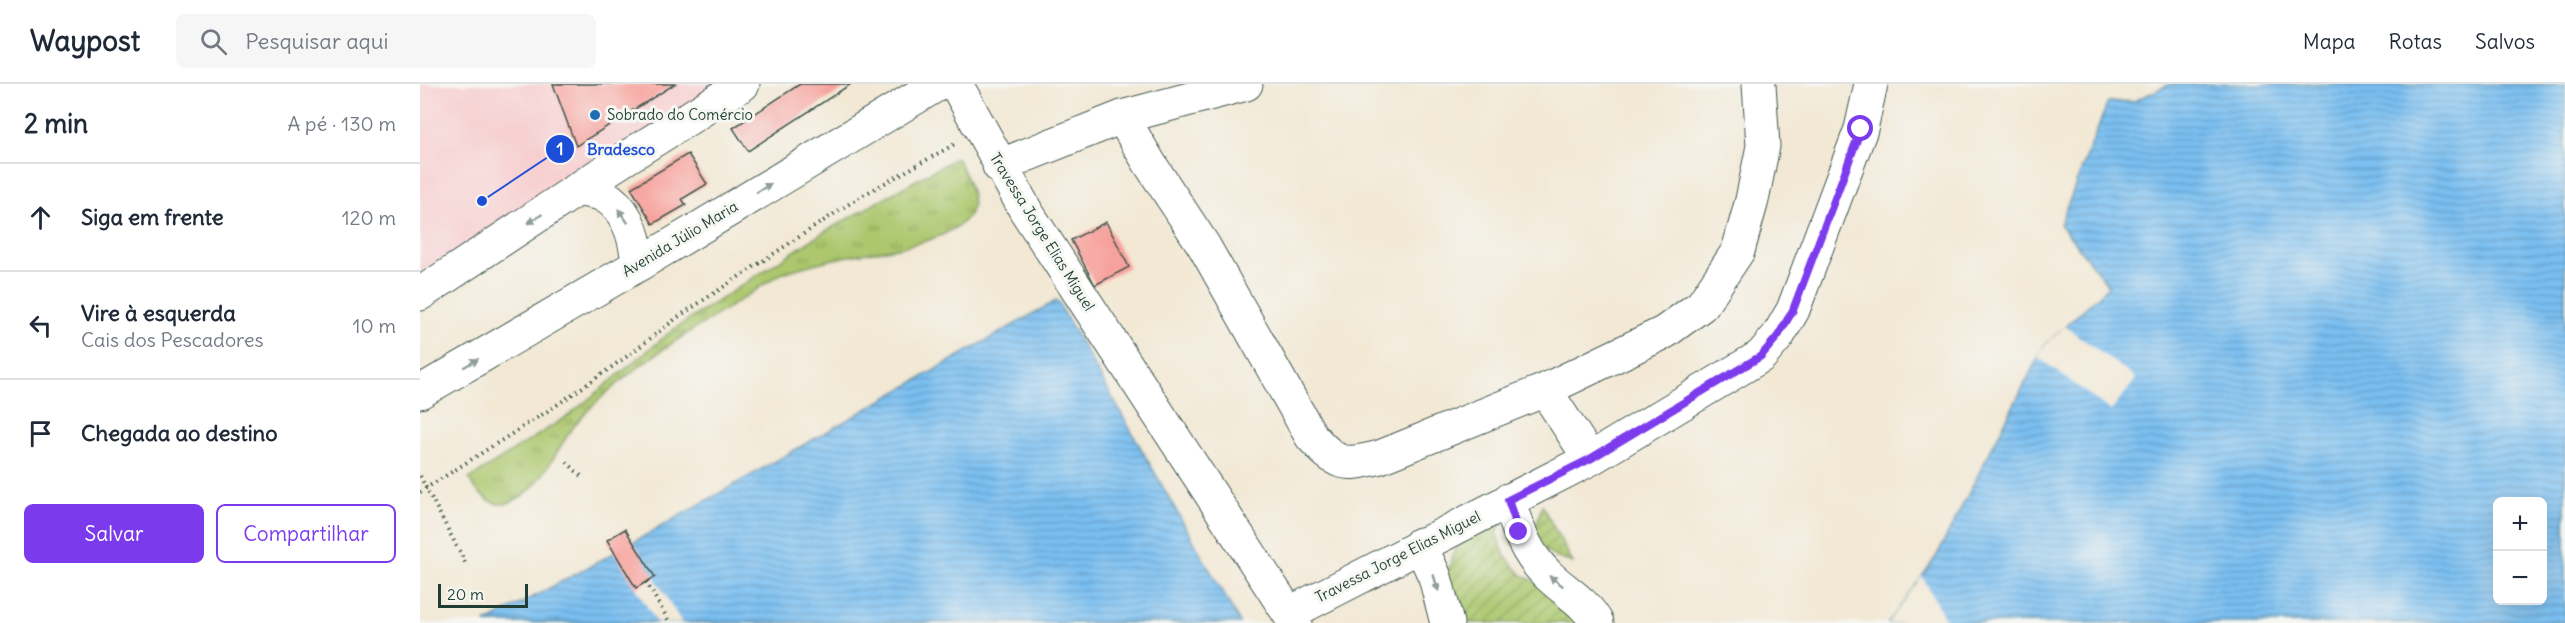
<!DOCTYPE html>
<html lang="pt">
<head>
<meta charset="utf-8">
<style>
	:root { --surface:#fff; --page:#f6f6f7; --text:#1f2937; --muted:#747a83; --line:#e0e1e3; --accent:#7c3aed }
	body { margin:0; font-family:Delius,sans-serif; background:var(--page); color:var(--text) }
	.controls { position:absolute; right:18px; bottom:18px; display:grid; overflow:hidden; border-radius:9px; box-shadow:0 6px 24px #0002 }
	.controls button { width:54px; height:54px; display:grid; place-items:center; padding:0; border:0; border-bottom:2px solid var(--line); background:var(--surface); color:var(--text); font:30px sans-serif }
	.scale { position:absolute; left:18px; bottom:15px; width:90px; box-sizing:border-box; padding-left:6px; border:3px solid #1f3d34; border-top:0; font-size:16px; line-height:21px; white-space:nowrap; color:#1f3d34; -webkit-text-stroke:4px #f6f6f2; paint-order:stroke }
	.stop { position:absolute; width:18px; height:18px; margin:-14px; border:4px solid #7c3aed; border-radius:50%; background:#fff }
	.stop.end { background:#7c3aed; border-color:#fff; box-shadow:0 2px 6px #0008 }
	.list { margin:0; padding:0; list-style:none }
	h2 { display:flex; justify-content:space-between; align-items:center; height:78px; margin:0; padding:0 24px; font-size:26px }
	h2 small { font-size:20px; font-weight:400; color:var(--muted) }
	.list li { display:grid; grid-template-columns:39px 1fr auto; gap:18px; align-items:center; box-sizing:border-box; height:108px; padding:0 24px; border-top:2px solid var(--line) }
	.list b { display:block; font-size:22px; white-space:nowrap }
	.list p { margin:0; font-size:20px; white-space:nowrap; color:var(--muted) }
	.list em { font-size:20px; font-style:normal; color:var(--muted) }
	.actions { display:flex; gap:12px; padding:18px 24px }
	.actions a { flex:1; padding:14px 0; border:2px solid var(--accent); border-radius:9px; text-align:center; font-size:21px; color:var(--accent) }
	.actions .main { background:var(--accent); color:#fff }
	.icon { flex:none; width:33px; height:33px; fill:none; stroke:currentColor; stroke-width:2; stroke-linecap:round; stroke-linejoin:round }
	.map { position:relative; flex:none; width:2145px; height:539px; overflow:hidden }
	header { display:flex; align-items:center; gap:36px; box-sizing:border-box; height:84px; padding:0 30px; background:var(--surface); border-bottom:2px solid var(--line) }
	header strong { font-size:28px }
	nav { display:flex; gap:33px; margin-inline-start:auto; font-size:21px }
	.search { width:420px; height:54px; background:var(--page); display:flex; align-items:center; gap:15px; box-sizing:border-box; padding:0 21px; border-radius:9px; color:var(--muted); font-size:22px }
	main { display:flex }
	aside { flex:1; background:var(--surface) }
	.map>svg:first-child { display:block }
</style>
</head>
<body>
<header>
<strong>Waypost</strong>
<div class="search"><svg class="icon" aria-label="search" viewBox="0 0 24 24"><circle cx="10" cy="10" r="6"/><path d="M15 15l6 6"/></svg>Pesquisar aqui</div>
<nav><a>Mapa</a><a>Rotas</a><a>Salvos</a></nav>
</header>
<main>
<aside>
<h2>2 min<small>A pé · 130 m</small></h2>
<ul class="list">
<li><svg class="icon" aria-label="ahead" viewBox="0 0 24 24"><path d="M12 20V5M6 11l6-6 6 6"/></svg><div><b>Siga em frente</b></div><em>120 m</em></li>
<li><svg class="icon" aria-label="left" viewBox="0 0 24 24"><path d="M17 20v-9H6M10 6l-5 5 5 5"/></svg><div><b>Vire à esquerda</b><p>Cais dos Pescadores</p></div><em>10 m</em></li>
<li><svg class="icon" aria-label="arrive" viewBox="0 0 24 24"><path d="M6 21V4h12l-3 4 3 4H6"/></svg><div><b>Chegada ao destino</b></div></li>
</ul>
<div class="actions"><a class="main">Salvar</a><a>Compartilhar</a></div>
</aside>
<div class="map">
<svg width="2145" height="539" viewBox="0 0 2145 539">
	<defs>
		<pattern id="grass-tufts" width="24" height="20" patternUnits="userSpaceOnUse" patternTransform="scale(1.5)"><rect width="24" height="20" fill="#acc76d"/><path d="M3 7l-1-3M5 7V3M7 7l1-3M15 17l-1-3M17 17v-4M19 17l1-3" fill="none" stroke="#8ba35a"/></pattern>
		<pattern id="garden-furrows" width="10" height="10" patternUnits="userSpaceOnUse" patternTransform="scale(1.5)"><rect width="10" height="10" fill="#acc76d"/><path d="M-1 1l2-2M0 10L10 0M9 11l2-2" fill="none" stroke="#8ba35a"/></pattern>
		<pattern id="water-rules" width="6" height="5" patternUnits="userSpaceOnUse" patternTransform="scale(1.5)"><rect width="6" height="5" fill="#7abff1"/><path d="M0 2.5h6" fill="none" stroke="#639cc4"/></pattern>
	</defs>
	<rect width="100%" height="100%" fill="#f6f6f2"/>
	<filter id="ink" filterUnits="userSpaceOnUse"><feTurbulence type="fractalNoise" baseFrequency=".0167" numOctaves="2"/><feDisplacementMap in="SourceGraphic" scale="12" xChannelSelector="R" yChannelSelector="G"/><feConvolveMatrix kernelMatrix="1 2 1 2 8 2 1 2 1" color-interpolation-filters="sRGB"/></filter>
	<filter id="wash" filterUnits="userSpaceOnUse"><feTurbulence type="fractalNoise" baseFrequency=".008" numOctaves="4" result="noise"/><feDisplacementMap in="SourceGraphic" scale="24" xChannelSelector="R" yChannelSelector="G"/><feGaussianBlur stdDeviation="1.35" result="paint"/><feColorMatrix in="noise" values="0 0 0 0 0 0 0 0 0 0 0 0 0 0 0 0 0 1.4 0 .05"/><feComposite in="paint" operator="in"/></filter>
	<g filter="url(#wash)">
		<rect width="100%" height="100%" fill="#f2e8d4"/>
		<!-- built -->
		<path fill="#f7cfd0" d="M0,0h309l-309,210z"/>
		<!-- grass -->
		<path fill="url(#grass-tufts)" stroke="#668250" stroke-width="1.5" d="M537,73c5,13 19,37 15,51 -12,36 -92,42 -123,48 -21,4 -45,10 -66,17 -10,4 -21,13 -30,19 -22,14 -44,28 -65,41 -35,22 -87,60 -113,92 -20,24 -33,67 -67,78 -17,5 -31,-10 -39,-24l99,-63 106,-87 150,-97z"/>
		<!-- garden -->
		<path fill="url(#garden-furrows)" stroke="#668250" stroke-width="1.5" d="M1122,421l31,58 -18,-6 -17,-12 -2,-19z
			M1082,433l-5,18 8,21 17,19 27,13 33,35h-126l-9,-50 10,-30z"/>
		<!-- water -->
		<path fill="url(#water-rules)" stroke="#4c7e92" stroke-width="1.5" fill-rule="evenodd" d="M1750,0h395v539h-677l48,-66 108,-211 65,-60 -49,-62 48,-122 26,-1zM2078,418h44v98h-44z
			M637,216l183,323h-755l140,-76z"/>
		<!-- pier -->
		<path fill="#f2e8d4" d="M1645,242l71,53 -25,32 -73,-54 6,-11z
			M213,458l49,81h-25l-42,-70z
			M1502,492l25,47h-59z"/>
		<g id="blocks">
			<!-- building -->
			<path fill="#f7a19c" d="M133,0h122l-99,62z
				M380,0h51l-103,67 -15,-23z
				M268,70l19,30 -25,15 4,6 -33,19 -22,-36z
				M686,138l23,45 -34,18 -24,-45z
				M205,445l30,48 -19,11 -29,-48z"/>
		</g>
	</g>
	<g filter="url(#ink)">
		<use href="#blocks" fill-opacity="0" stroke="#3f574c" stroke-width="1.5"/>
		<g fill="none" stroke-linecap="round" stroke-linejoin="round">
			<!-- minor casing -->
			<g stroke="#3f574c" stroke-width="35">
				<path id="minor" d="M536,0l70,127 269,412
					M702,33l28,47 54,82 107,190c26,29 31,31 69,21l165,-67 120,-58 37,-27 36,-54 14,-51 11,-54 -4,-62
					M579,82l123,-49 124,-33
					M1125,306l45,69
					M1088,416c9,27 18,54 39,74 17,17 38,27 50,49
					M1000,460l15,33 12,46
					M870,529l300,-154 171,-103 17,-20 15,-26 68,-181 10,-45"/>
			</g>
			<!-- major casing -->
			<g stroke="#3f574c" stroke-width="35">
				<path id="major" d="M159,106c7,1 17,2 24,5 25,14 33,44 35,70
					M0,210l182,-121 141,-89
					M0,308l218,-127 300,-181"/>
			</g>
			<!-- path -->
			<path stroke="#3f574c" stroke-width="4" stroke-dasharray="1.5 4.5" stroke-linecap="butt" d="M147,378l14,14
				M0,392l47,90
				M0,408l131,-83 78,-54 49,-38 180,-119 97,-54
				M226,498l24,41"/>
			<!-- minor -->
			<use href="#minor" stroke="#fff" stroke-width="33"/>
			<!-- major -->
			<use href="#major" stroke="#fff" stroke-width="33"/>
		</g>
		<!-- one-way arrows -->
		<defs><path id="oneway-solid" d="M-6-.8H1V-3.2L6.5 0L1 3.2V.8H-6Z" transform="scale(1.5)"/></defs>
		<g fill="#8f9e9a">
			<use href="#oneway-solid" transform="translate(344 104) rotate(-31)"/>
			<use href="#oneway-solid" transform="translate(203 132) rotate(-126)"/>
			<use href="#oneway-solid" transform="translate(115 135) rotate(147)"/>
			<use href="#oneway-solid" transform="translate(51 279) rotate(-30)"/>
			<use href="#oneway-solid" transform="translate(1136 497) rotate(-144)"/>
			<use href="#oneway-solid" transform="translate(1016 499) rotate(73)"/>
		</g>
	</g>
	<g fill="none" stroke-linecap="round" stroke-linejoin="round" filter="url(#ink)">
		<!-- route -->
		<path stroke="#7c3aed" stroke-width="8" d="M1099,448l-11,-32 82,-41 171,-103 17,-20 15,-26 68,-181"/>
	</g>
	<!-- markers -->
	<circle fill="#1f6fb2" stroke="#f6f6f2" stroke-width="2" cx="175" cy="31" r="6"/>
	<g text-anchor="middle" stroke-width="6" stroke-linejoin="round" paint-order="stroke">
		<!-- poi labels -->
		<g font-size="15" fill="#1f3d34" stroke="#f6f6f2" text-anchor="start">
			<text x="187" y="36">Sobrado do Comércio</text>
		</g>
		<!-- street labels -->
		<g font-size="15" fill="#1f3d34" stroke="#f6f6f2">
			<text transform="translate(622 148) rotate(58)" y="5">Travessa Jorge Elias Miguel</text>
			<text transform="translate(260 155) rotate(-31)" y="5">Avenida Júlio Maria</text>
			<text transform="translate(978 473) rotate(-27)" y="5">Travessa Jorge Elias Miguel</text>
		</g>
	</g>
	<!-- callouts -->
	<path fill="none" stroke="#1d4ed8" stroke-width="2" d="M62 117L140 65"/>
	<g fill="#1d4ed8" stroke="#f6f6f2" stroke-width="2">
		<circle cx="62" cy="117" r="6"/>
		<circle cx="140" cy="65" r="15"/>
	</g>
	<g font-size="18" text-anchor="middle" font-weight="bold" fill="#fff">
		<text x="140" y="71">1</text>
	</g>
	<g font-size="16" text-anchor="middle" font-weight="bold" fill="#1d4ed8" stroke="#f6f6f2" stroke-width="6" stroke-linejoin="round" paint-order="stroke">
		<text x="201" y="71">Bradesco</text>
	</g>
</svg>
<div class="controls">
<button>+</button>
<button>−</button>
</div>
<div class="scale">20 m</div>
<div class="stop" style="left:1441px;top:45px"></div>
<div class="stop end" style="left:1099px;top:448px"></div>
</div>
</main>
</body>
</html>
